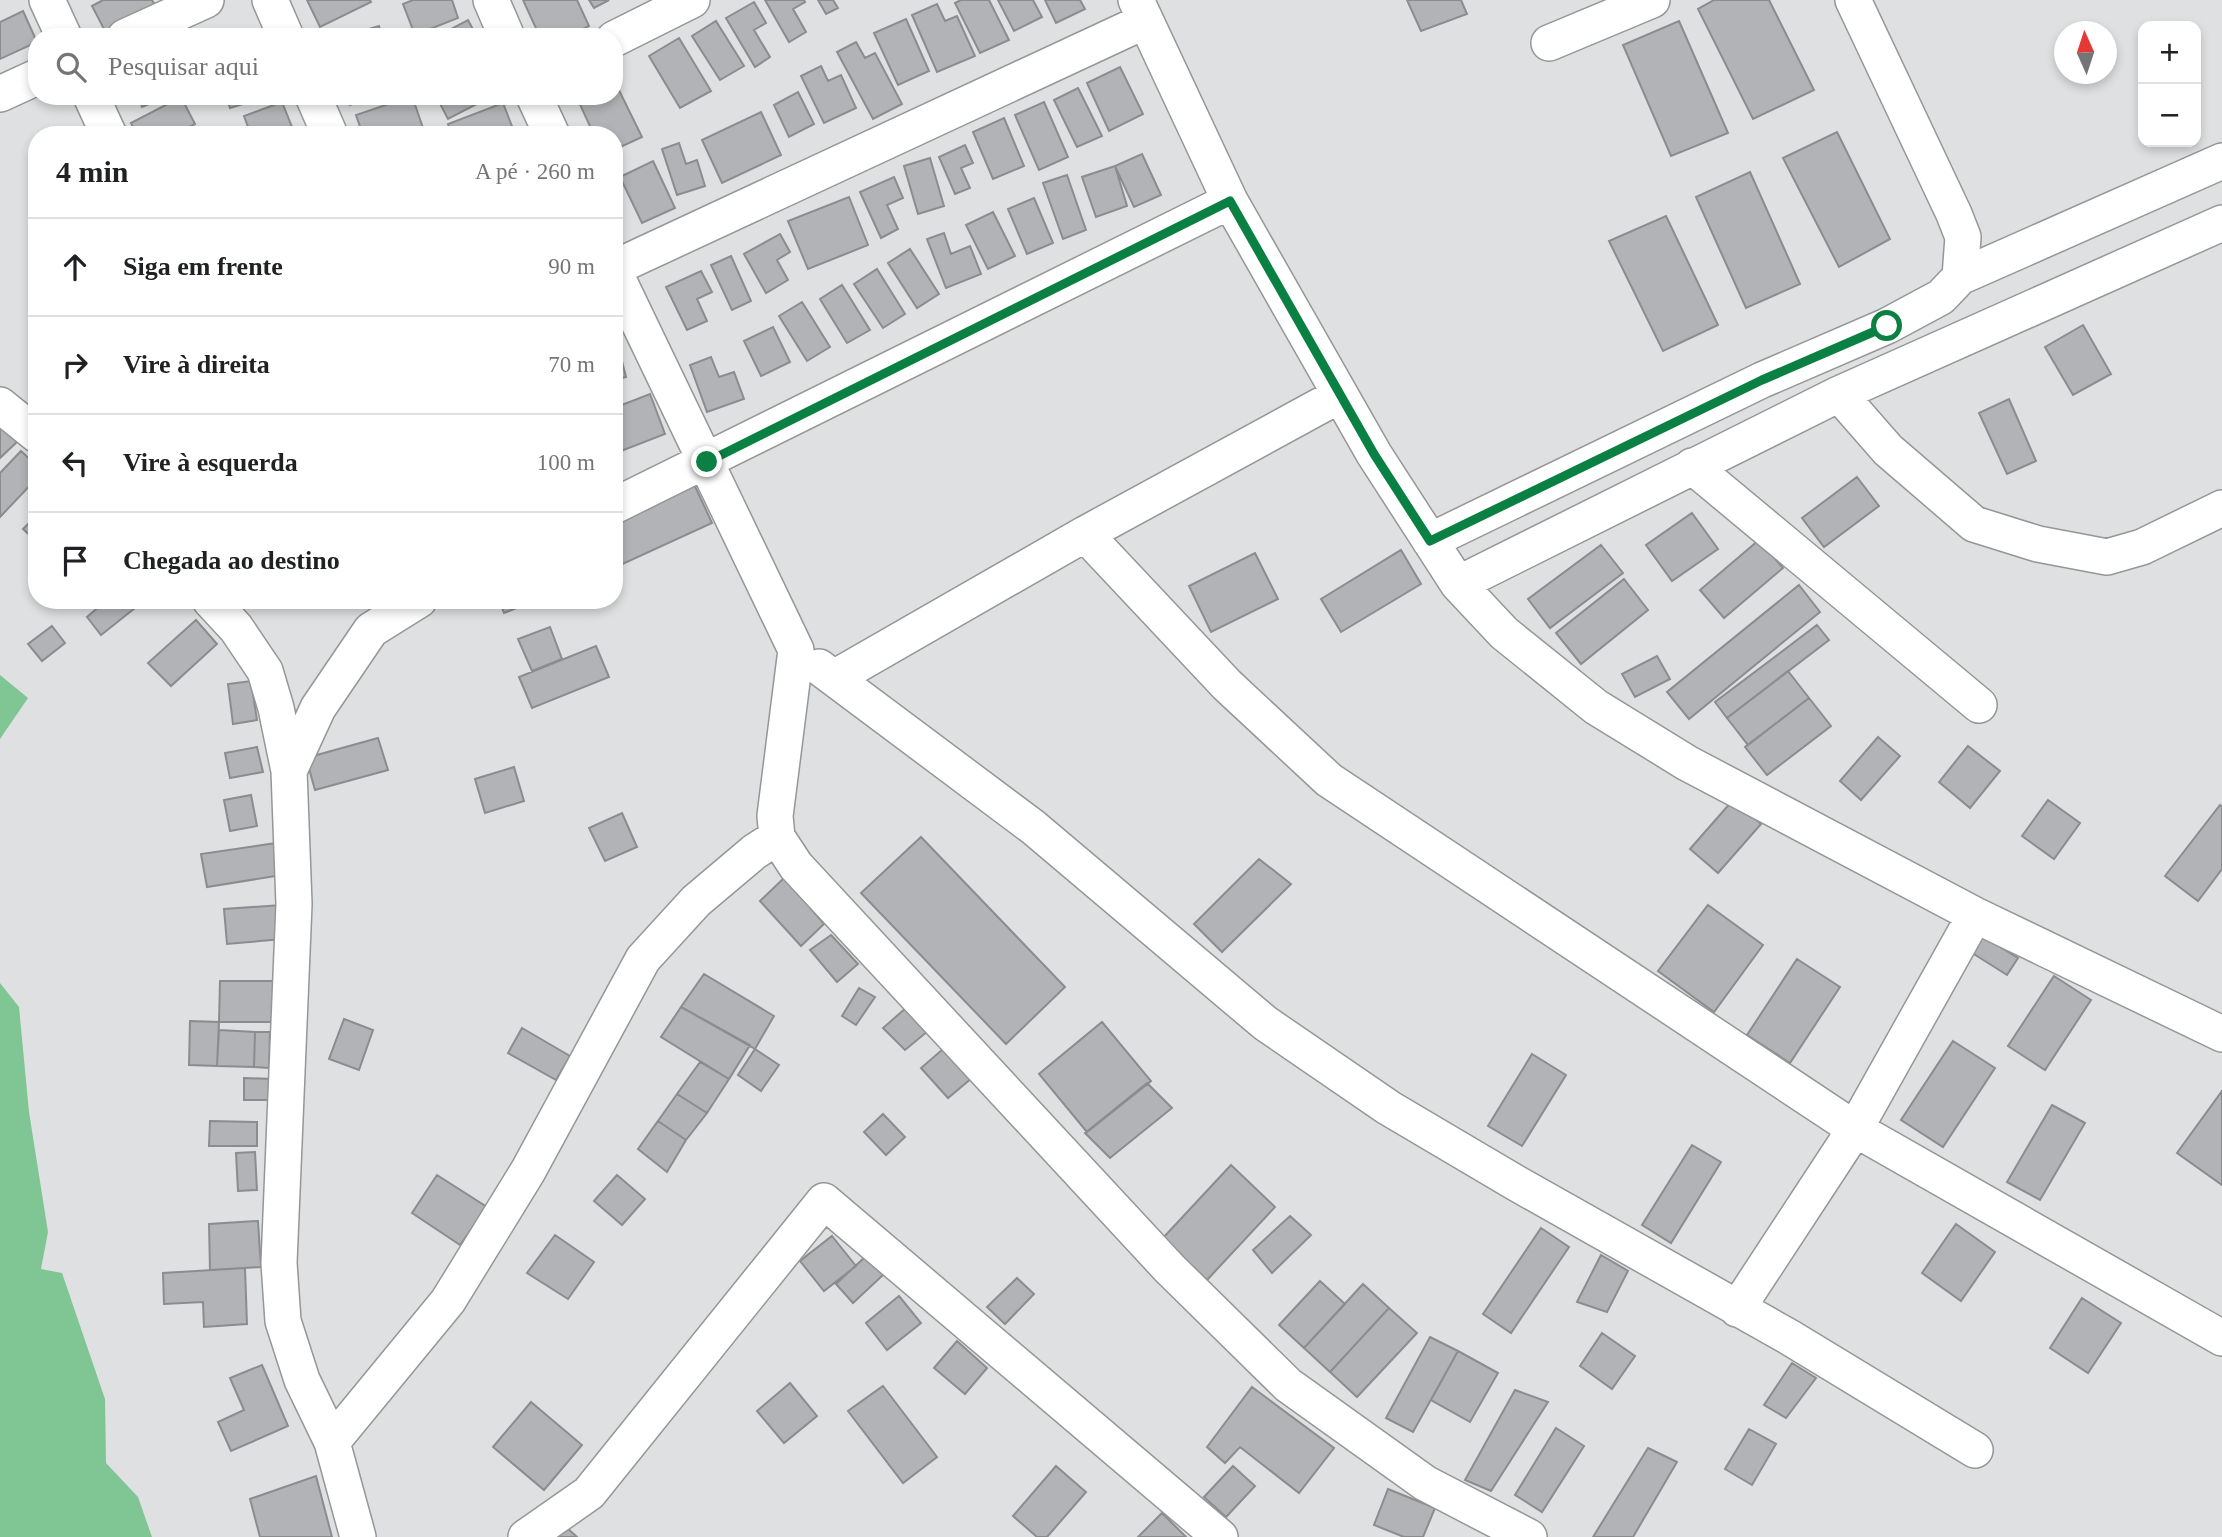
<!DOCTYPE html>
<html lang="pt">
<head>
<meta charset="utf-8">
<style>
	:root { --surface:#fff; --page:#f2f2f2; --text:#202124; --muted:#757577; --line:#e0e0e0 }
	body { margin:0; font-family:"Times New Roman",serif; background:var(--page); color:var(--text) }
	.controls { position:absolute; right:21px; top:21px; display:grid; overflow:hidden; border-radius:14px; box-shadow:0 4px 10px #0003 }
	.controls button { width:63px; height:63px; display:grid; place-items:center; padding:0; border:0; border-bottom:2px solid var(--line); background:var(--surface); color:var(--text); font:35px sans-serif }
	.compass { position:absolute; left:2054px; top:21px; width:63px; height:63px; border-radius:50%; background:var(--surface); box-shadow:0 4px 10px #0003; rotate:357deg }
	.stop { position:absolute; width:21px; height:21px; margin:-16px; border:5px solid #0b8043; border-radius:50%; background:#fff }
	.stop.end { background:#0b8043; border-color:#fff; box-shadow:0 2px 7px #0008 }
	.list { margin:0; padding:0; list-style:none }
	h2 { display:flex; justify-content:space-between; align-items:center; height:91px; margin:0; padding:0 28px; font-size:30px }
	h2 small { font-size:23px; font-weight:400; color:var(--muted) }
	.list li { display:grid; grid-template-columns:46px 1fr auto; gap:21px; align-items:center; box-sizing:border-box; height:98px; padding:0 28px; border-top:2px solid var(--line) }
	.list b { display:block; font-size:26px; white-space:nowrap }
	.list em { font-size:23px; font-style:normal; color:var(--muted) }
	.icon { flex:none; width:38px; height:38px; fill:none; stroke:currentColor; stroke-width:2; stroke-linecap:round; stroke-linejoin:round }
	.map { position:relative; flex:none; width:2222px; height:1537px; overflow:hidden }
	.search { position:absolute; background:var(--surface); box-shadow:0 4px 10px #0003; left:28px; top:28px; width:595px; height:77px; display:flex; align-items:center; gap:18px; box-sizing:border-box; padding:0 24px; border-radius:28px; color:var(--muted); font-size:26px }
	.panel { position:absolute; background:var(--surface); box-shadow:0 4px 10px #0003; left:28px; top:126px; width:595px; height:483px; border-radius:28px }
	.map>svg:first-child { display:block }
</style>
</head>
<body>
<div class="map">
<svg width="2222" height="1537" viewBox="0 0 2222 1537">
	<rect width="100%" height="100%" fill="#dfe0e2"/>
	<!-- forest -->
	<path fill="#80c594" d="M0,675l28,23 -28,41z
		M0,983l19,24 10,105 19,120 -7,37 21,4 43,126 1,64 32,34 14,40h-152z"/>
	<!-- building -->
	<path fill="#b2b3b6" stroke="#8b8c8e" stroke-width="2" d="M103,0h49l4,7 -50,26 -14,-27z
		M307,0h63l1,2 -51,25z
		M413,0h39l6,18 -43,17 -12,-31z
		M523,0h54l12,26 -23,11h-26z
		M589,0h20l-15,8z
		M765,0h39l1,2 -12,7 13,23 -17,10z
		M818,0h15l5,8 -12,6z
		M961,0h28l20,40 -29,13 -25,-50z
		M998,0h35l9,17 -28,14z
		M1045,0h35l5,9 -29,14z
		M1407,0h54l6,14 -46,17z
		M1714,0h55l45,90 -61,29 -55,-110z
		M754,2l12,21 -12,7 16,27 -15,10 -29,-49z
		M937,4l8,17 12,-5 18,40 -38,16 -25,-57z
		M23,11l14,31 -37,17v-37z
		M906,19l23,52 -31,14 -24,-52z
		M468,20l9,17h-41z
		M716,21l28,45 -24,14 -28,-44z
		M1679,21l49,112 -57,23 -48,-111z
		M379,26l3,11h-40z
		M679,38l32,53 -31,17 -31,-52z
		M856,42l9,16 10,-5 27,51 -29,15 -36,-67z
		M821,66l7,15 13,-6 15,33 -32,15 -23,-47z
		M1120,67l23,47 -34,17 -22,-48z
		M614,80l28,57 -28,13v-15h-20l-17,-37 37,-2z
		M1078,88l24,48 -25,11 -23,-47z
		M798,92l16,32 -25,13 -15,-32z
		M138,96h31l-27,11z
		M226,96h40v1l-36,11z
		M348,96h28l-26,9z
		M412,96l11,32 -20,7h-40l-7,-20z
		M436,96h56l-44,23z
		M181,97l14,27 -21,11h-37l-6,-12z
		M282,102l12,30 -8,3h-35l-7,-19z
		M1044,102l24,55 -29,13 -24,-55z
		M503,103l12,31 -63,1 -4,-11z
		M761,112l20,43 -59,28 -20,-43z
		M1004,118l20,48 -31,13 -20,-47z
		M1837,132l53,107 -51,28 -56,-109z
		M679,143l7,21 11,-4 8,26 -28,9 -15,-46z
		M965,145l8,18 -12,5 9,20 -15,6 -16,-37z
		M1142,154l19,41 -27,12 -19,-41z
		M930,158l14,48 -26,8 -14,-48z
		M653,161l22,47 -33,15 -22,-46z
		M1115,166l12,40 -31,11 -14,-40z
		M1750,172l50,112 -54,24 -50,-111z
		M1067,175l19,55 -23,9 -20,-56z
		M894,177l9,21 -16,7 11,24 -17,9 -21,-46z
		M849,197l19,48 -60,24 -20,-48z
		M1034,198l19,45 -26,11 -19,-45z
		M993,212l22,44 -27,13 -22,-44z
		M1666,216l52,109 -55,26 -54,-110z
		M944,233l7,21 19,-8 11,28 -35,14 -19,-49z
		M780,234l10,18 -13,8 11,20 -22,13 -22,-39z
		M910,249l29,45 -22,14 -29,-45z
		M731,256l20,45 -19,9 -21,-45z
		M877,269l28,45 -22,14 -29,-44z
		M701,271l11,21 -15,7 10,22 -20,9 -21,-43z
		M842,285l28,45 -23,13 -27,-44z
		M802,302l28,45 -23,14 -28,-45z
		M2083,325l28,49 -38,21 -28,-48z
		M773,327l17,35 -29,14 -17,-35z
		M614,330l12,47 -12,3z
		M711,357l8,20 15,-5 10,27 -37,13 -17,-47z
		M650,394l15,40 -49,19 -2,-5v-40z
		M2009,399l27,62 -29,13 -28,-61z
		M0,425l19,15 -19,18z
		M21,451l16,15v12l-37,39v-44z
		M1857,477l22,29 -55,41 -22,-29z
		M694,484l18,39 -96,44 -2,-4v-42z
		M1692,513l26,36 -46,32 -26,-36z
		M37,515v27l-14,-13z
		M1759,540l24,28 -59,50 -24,-28z
		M1601,545l22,28 -73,55 -22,-29z
		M1401,550l20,34 -80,48 -20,-33z
		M1255,553l23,46 -67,33 -22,-46z
		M1624,579l24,31 -67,54 -25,-31z
		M1799,585l21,27 -131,107 -22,-27z
		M107,600h38l-44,35 -14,-18z
		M499,600h38l-33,13z
		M196,620l21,24 -46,42 -23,-23z
		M1817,625l12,15 -102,78 -12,-16z
		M52,626l13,17 -23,18 -14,-17z
		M550,627l12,32 -30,12 -14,-32z
		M596,646l13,31 -77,31 -13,-31z
		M1657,656l13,23 -35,18 -13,-23z
		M1788,671l21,27 -61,47 -21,-27z
		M251,681l6,39 -24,4 -5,-40z
		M1809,698l22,28 -64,49 -22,-28z
		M1878,737l22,19 -39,44 -21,-19z
		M378,738l10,32 -73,20 -9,-32z
		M1968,746l32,25 -30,37 -31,-26z
		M257,747l6,25 -33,6 -5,-25z
		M514,767l10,34 -39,12 -10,-34z
		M251,795l6,31 -27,5 -6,-31z
		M1733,800l28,24 -43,49 -28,-24z
		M2048,800l32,23 -26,36 -32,-23z
		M2220,805l2,2v62l-24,32 -33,-25z
		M622,813l15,34 -32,14 -16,-33z
		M921,837l144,150 -59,57 -145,-151z
		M283,842l5,32 -81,13 -6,-33z
		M1259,859l32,25 -69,68 -28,-28z
		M785,877l39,47 -23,22 -41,-45z
		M281,905l2,34 -56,5 -3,-35z
		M1708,905l55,40 -49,67 -56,-41z
		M1979,934l39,24 -11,17 -38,-24z
		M831,935l27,29 -21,18 -27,-32z
		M1797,959l43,28 -50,76 -43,-28z
		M704,974l70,42 -19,33 -74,-42z
		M2054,976l37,24 -46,70 -37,-24z
		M220,981h54l1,41h-56z
		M859,988l16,9 -19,28 -14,-9z
		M681,1007l69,38 -21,34 -68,-42z
		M906,1008l22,23 -23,19 -22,-22z
		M344,1019l29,11 -14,40 -30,-11z
		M190,1021l29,1 -2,44 -28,-1z
		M1102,1022l49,59 -64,51 -48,-58z
		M522,1028l48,28 -14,24 -48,-27z
		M219,1030l36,2 -1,35 -37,-1z
		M255,1032h15l-1,36 -15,-1z
		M1953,1041l42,27 -52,79 -42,-27z
		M755,1049l24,16 -18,26 -23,-16z
		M943,1049l29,29 -24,20 -27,-30z
		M1532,1054l34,21 -44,71 -34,-20z
		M700,1062l29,17 -22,34 -30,-19z
		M244,1078l28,1 -1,21h-27z
		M1147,1083l25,25 -62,50 -25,-25z
		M2222,1091v94l-45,-32z
		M677,1094l30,19 -21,27 -28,-19z
		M2052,1105l33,18 -45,77 -33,-18z
		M883,1114l22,23 -19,18 -22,-23z
		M210,1121l47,1v24h-48z
		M658,1121l28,19 -19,32 -29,-23z
		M1692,1145l29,17 -50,81 -29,-18z
		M255,1152l2,38 -19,1 -2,-38z
		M1231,1165l44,42 -68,73 -45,-41z
		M437,1175l50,32 -27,38 -48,-32z
		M617,1175l28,24 -23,26 -28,-24z
		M1290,1216l21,19 -39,38 -19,-23z
		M258,1221l3,46 -51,3 -1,-46z
		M1956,1224l39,28 -34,49 -39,-28z
		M1541,1228l28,19 -58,86 -28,-19z
		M555,1235l39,27 -26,37 -41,-26z
		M832,1236l24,30 -32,25 -24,-30z
		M1601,1255l27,16 -21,41 -30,-10z
		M865,1257l18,18 -30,28 -17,-19z
		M245,1268l2,56 -43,3 -1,-25 -39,2 -1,-31z
		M1017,1278l17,16 -29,30 -18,-17z
		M1320,1281l25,23 -41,44 -25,-23z
		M1363,1284l26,24 -59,64 -26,-24z
		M899,1296l22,27 -34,27 -21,-27z
		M2082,1298l39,25 -33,50 -38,-25z
		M1389,1308l28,25 -60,64 -27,-25z
		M1602,1333l33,23 -23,33 -32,-23z
		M1430,1337l28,14 -45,81 -27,-14z
		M957,1341l30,27 -22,26 -31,-26z
		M1458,1351l40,22 -28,49 -39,-22z
		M1792,1363l24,15 -30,40 -22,-13z
		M262,1365l26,61 -57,25 -13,-29 26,-12 -14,-32z
		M790,1383l27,33 -33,27 -27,-32z
		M883,1386l54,71 -34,26 -55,-72z
		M1252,1387l82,61 -35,45 -59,-46 -15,16 -18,-16z
		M1515,1390l33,12 -57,89 -26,-11z
		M531,1402l51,43 -38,45 -51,-43z
		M1556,1428l28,18 -42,66 -27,-17z
		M1749,1429l27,15 -24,41 -27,-16z
		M1648,1448l29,14 -44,75h-40z
		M1056,1466l30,26 -39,45h-10l-24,-21z
		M1233,1466l22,20 -29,31 -22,-20z
		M316,1476l16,61h-72l-10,-38z
		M1388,1489l47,19 -12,29h-19l-30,-12z
		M1162,1513l24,24h-48z
		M566,1527l11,10h-21z"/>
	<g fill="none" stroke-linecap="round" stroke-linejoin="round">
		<!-- street casing -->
		<g stroke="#959698" stroke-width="38">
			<path id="street" d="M47,0l17,37
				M270,0l16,37
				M491,0l16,37
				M1136,0l94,201 144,253 84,130 46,49 92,74 91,56 288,152 247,119
				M125,37l81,-37
				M614,39l78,-39
				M1549,43l103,-43
				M0,94l37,-17
				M91,96l18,39
				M313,96l17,39
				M534,96l18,39
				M614,268l531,-247
				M614,271l182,379 -21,166 2,21 19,29 373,402 119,117 137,98 104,54
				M1960,277l262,-116
				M1839,394l383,-171
				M0,405l37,30
				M1692,466l287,239
				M614,506l616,-305
				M1085,534l255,-139
				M1430,541l332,-161 125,-54 54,-29 19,-20 3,-40 -9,-23 -101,-214
				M1458,584l381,-190 49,56 86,74 64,20 69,13 35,-10 80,-39
				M210,600l26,28 29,43 11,37 13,63 5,133 -15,359 4,58 19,59 30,62 26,95
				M819,667l214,160 232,196 124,85 127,75 273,154 186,113
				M834,678l251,-144 142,151 102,95 526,349 367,209
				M289,771l29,-63 53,-78 48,-30
				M1737,1309l118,-180 120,-214
				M332,1442l116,-141 80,-130 115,-212 53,-58 58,-49 23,-15
				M526,1537l63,-44 235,-292 396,336"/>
		</g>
		<!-- street -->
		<use href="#street" stroke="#fff" stroke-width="35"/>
	</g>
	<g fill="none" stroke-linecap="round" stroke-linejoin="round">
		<!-- route -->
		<path stroke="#0b8043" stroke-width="9" d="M707,462l523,-261 144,253 56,87 332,-161 125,-54"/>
	</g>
</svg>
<div class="controls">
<button>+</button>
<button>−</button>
</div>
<svg class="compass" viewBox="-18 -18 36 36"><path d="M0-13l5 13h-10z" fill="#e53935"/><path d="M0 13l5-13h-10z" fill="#757577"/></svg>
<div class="stop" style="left:1887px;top:326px"></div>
<div class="stop end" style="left:707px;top:462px"></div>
<div class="search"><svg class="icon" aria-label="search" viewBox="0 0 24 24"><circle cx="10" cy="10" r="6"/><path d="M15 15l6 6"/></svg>Pesquisar aqui</div>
<section class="panel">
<h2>4 min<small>A pé · 260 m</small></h2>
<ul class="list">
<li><svg class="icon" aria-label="ahead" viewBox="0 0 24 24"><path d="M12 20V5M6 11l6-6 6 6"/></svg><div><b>Siga em frente</b></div><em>90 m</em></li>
<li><svg class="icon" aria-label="right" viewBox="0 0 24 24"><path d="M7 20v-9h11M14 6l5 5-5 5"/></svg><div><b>Vire à direita</b></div><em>70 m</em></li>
<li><svg class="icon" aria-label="left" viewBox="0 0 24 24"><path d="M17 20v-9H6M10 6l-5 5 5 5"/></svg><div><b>Vire à esquerda</b></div><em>100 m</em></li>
<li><svg class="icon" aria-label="arrive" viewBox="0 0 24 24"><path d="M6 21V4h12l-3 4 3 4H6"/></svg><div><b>Chegada ao destino</b></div></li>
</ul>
</section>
</div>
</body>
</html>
